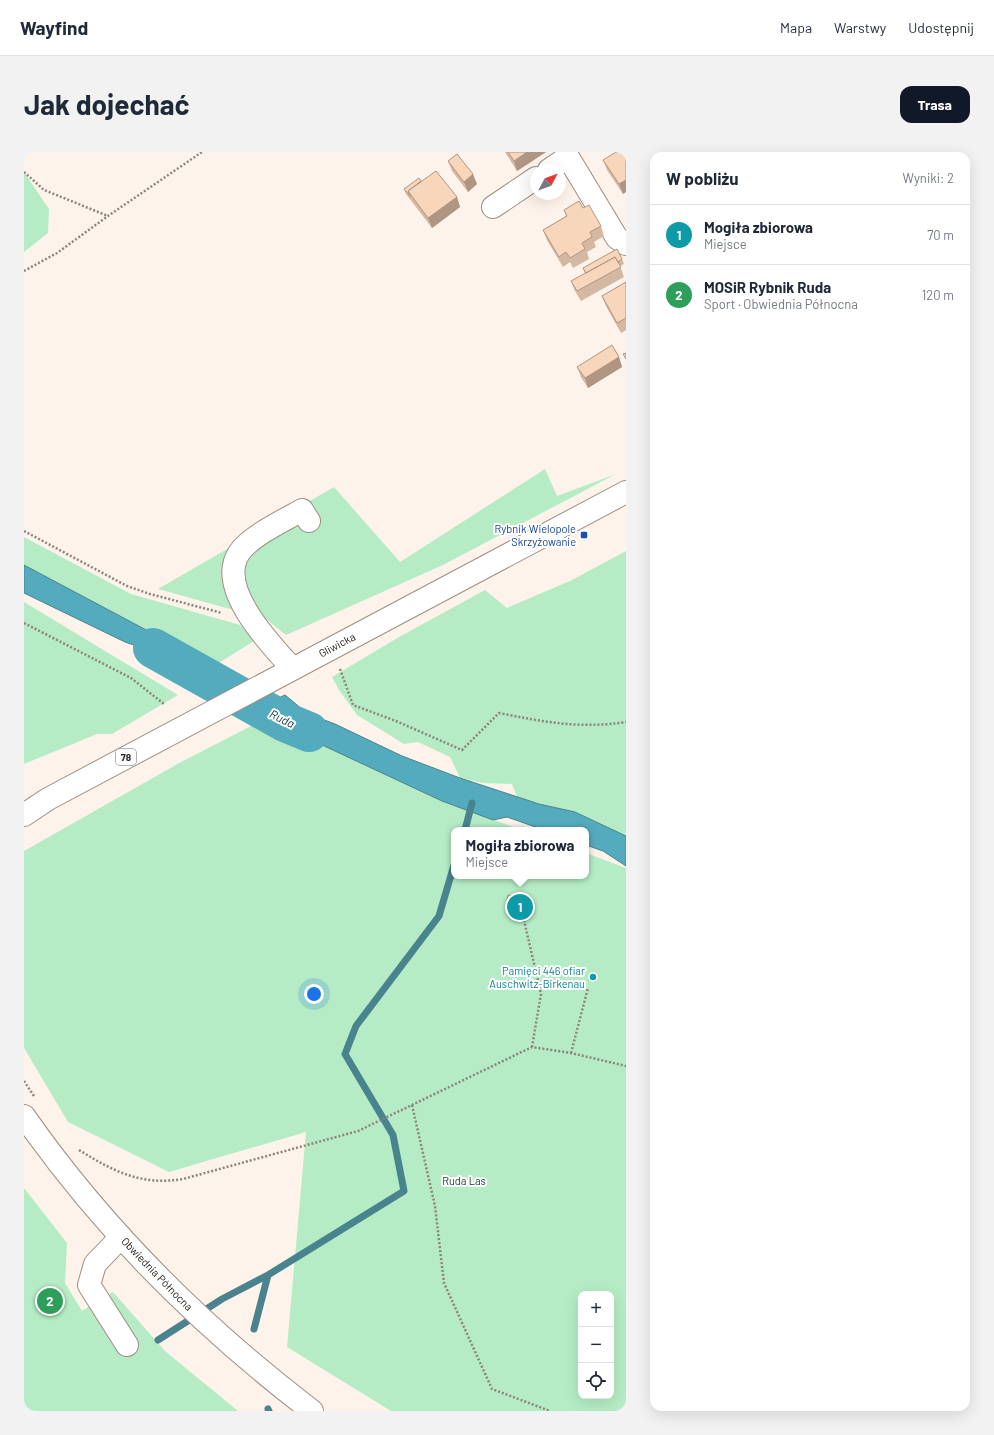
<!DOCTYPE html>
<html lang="pl">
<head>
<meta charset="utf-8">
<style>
	:root { --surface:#fff; --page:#f2f2f3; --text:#1f2937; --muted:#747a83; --line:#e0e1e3; --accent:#111827 }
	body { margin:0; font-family:Barlow,sans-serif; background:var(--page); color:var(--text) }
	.controls { position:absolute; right:12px; bottom:12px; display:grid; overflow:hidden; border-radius:8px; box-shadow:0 4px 16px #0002 }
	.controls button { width:36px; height:36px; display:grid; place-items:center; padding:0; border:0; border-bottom:1px solid var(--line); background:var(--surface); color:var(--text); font:20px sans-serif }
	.compass { position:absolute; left:506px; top:12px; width:36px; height:36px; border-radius:50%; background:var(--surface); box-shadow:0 4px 16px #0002; rotate:49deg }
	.you { position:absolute; left:290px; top:842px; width:14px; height:14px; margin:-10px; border:3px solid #fff; border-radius:50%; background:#1a73e8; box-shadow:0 0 0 6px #1a73e833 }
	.badge { display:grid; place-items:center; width:26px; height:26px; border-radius:50%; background:var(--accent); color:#fff; font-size:13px; font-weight:700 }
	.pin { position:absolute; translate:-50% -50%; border:2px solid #fff; box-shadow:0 1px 4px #0006 }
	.popup { position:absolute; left:427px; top:675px; width:138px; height:52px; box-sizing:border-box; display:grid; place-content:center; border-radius:8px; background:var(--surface); filter:drop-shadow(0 1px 3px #0005); font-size:13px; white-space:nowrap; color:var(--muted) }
	.popup b { font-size:15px; color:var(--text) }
	.popup::after { content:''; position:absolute; left:50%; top:100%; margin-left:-8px; border:8px solid transparent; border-top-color:var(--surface) }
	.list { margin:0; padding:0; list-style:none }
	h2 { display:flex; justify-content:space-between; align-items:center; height:52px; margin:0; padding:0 16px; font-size:17px }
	h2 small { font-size:13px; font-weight:400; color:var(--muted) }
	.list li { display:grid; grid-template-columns:26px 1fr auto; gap:12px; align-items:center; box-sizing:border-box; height:60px; padding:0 16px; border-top:1px solid var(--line) }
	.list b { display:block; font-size:15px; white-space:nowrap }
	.list p { margin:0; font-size:13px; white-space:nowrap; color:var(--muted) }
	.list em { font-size:13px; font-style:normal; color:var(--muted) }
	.icon { flex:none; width:22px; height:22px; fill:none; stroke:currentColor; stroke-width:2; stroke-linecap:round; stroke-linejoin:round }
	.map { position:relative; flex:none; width:602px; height:1259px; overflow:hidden; border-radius:12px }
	header { display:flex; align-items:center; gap:24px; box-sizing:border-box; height:56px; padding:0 20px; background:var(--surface); border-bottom:1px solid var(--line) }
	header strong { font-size:19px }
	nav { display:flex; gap:22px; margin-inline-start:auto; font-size:14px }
	.intro { display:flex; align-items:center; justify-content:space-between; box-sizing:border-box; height:96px; padding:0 24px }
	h1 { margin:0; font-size:28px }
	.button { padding:10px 18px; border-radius:12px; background:var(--accent); color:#fff; font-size:14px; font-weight:700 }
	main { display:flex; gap:24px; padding:0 24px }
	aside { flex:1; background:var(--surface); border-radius:12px; box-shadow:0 4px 16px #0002 }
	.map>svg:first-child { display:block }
</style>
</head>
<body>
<header>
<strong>Wayfind</strong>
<nav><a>Mapa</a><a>Warstwy</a><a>Udostępnij</a></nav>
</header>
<div class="intro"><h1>Jak dojechać</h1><a class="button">Trasa</a></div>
<main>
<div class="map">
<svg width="602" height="1259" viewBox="0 0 602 1259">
	<rect width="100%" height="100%" fill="#fdf3ea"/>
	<!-- green -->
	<path fill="#b5ecc5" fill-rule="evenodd" d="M0,20l25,37 -1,24 -24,19z
		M521,317l12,27 59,-22 -173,91 -157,70 -20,-16 -108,-30 176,-102 66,75z
		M0,385l107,57 109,31 14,16 -40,25 -190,-101z
		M602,399v285l-51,-24 -36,-8 -22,-7 -5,-13 -29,-1 -23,-5 -10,-21 -32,-15 -14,2 -47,-29 -18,-25 -7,-13 67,-40 86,-47 22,18 65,-28z
		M0,450l154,93 -66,39h-15l-73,30z
		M241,567l177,82 80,29h-68v46h132v-23l40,15v543h-235l-104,-64 19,-215 -137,40 -101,-50 -44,-74v-197l157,-89zM557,1142h30v102h-30z
		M0,1036l43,55 -2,40 17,28 31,-19 52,59 73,60h-214z"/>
	<!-- water -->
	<path fill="#54abbd" stroke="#48838e" d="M0,413l190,101 -30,18 -13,-18 -26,-17 -20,-7 -101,-49z
		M261,543l23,19 27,10 67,32 58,22 79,26 36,8 51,24v30l-23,-15 -17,-6v-15h-42l-37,-13 -14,3 -51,-19 -120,-56 -79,-30z"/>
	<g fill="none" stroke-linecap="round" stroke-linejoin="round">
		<!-- stream -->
		<path stroke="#48838e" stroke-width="7" d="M441,678l7,-27
			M230,1177l14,-54
			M134,1188l64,-41 46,-24 136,-84 -11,-56 -48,-81 11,-28 83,-110 15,-51
			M244,1257l1,2"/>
		<!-- river -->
		<path stroke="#54abbd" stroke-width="40" d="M129,496l132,74 24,10"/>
		<!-- minor casing -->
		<g stroke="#9e8e82" stroke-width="24">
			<path id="minor" d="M525,18l19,-13 49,81 9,6
				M469,55l43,-29
				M268,516c-22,-24 -76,-80 -53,-115 11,-17 46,-33 63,-43l7,11
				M97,1085l-26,27 -6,21 38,60"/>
		</g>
		<!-- major casing -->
		<g stroke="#9e8e82" stroke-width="24">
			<path id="major" d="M0,663l24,-16 578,-307
				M0,964c79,113 178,211 288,295"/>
		</g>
		<!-- path -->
		<path stroke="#8c847d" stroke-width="2.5" stroke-dasharray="2 2" stroke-linecap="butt" d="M0,20l20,18 64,26
			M0,119l33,-18 51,-37 94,-64
			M0,379l103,55 23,8 72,19
			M0,471l107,55 33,26
			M316,517l13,36 43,16 66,29 37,-37c45,9 81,16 127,9
			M499,764l18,78 -9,53
			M547,901l17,-65
			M0,929l10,15
			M388,953l23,101 9,77 48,106 58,22
			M55,998c34,21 62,36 104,29l175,-48 174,-84 39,6 55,13"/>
		<!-- minor -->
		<use href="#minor" stroke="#fff" stroke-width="22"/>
		<!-- major -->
		<use href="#major" stroke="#fff" stroke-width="22"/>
	</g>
	<!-- wall -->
	<path fill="#d5b8a1" d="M481,0h41l-29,19z
		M602,0v40l-3,2 -16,-24 -4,-10z
		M424,9l29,23 -9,8 -16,-21z
		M397,29l36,16 3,10 -28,21 -26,-34 -2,-5z
		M559,56l18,18 3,10 -10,6 2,5 -9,5 2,7 -16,9 -3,-6 -7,5 -16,-27 -4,-10 23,-14 -2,-6z
		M598,107l2,5 -4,2 4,11 -43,24 -6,-10 -4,-10 14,-7 -2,-6z
		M602,130v48l-5,3 -15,-27 -4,-10z
		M595,205l3,10 -34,21 -7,-11 -4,-10z
		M505,747l2,5 -1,9 -22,-3 -2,-6z"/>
	<!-- shaded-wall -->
	<path fill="#ae9683" d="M503,0h19l-29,19 -3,-10z
		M449,22l4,10 -9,8 -4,-10z
		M602,28v12l-3,2 -4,-10z
		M433,45l3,10 -28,21 -4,-10z
		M595,205l3,10 -34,21 -3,-10z
		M505,747l2,5 -1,9 -2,-5z"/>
	<!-- building -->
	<path fill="#f8d6bb" stroke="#ae9683" d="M484,0h19l-13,9z
		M592,0h10v28l-7,4 -16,-24z
		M433,2l16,20 -9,8 -16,-21z
		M412,19l21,26 -29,21 -20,-27z
		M395,26l2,3 -13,10 2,5 -6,-7z
		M555,49l4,7 6,-3 12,21 -11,6 2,5 -10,6 3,6 -15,9 -4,-6 -7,5 -16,-27 24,-14 -3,-6z
		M593,97l5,10 -4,3 -3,-5 -29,16 -3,-5z
		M591,105l6,10 -44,24 -6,-10z
		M602,130v36l-9,5 -15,-27z
		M588,193l7,12 -34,21 -8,-11z
		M602,201v6l-3,-5z
		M484,743l21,4 -1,9 -22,-4z"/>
	<!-- markers -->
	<rect fill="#1a4fb4" stroke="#fff" stroke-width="1.5" x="556" y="379" width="8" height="8" rx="2"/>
	<circle fill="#0f9aa8" stroke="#fff" stroke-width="1.5" cx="569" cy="825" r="4"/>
	<g text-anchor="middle" stroke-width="4" stroke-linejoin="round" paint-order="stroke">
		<!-- shield labels -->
		<rect fill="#fff" stroke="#6b6663" stroke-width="1" x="92" y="597" width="20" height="16" rx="3"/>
		<g font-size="10" font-weight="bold" fill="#2b2520">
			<text x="102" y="609">78</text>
		</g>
		<!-- transit labels -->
		<g font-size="11" fill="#164399" stroke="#fff" text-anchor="end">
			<text x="552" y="381">Rybnik Wielopole<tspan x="552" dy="13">Skrzyżowanie</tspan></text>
		</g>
		<!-- street labels -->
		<g font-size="11" fill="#2b2520" stroke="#fff">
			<text transform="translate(313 493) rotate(-28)" y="4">Gliwicka</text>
			<text transform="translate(133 1122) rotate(46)" y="4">Obwiednia Północna</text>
		</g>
		<!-- culture labels -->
		<g font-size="11" fill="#0d838f" stroke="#fff" text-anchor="end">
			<text x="561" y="823">Pamięci 446 ofiar<tspan x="561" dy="13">Auschwitz-Birkenau</tspan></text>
		</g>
		<!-- park labels -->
		<g font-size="11" fill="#0a3b20" stroke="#fff">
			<text x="440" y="1033">Ruda Las</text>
		</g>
		<!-- water labels -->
		<g font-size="12" font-style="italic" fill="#07333a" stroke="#fff">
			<text transform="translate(258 567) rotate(27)" y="4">Ruda</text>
		</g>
	</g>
</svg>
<div class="controls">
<button>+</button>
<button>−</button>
<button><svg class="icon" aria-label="locate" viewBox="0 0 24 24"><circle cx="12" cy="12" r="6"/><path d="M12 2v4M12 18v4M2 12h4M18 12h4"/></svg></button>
</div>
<svg class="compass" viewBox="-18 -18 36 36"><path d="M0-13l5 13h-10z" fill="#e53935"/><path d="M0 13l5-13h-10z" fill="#747a83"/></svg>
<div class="you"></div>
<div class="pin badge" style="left:496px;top:755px;background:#0f9aa8">1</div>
<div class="popup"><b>Mogiła zbiorowa</b>Miejsce</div>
<div class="pin badge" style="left:26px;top:1149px;background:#2e9e5b">2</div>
</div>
<aside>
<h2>W pobliżu<small>Wyniki: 2</small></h2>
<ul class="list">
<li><span class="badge" style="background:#0f9aa8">1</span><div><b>Mogiła zbiorowa</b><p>Miejsce</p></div><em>70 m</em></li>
<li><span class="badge" style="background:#2e9e5b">2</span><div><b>MOSiR Rybnik Ruda</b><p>Sport · Obwiednia Północna</p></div><em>120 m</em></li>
</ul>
</aside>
</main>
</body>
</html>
